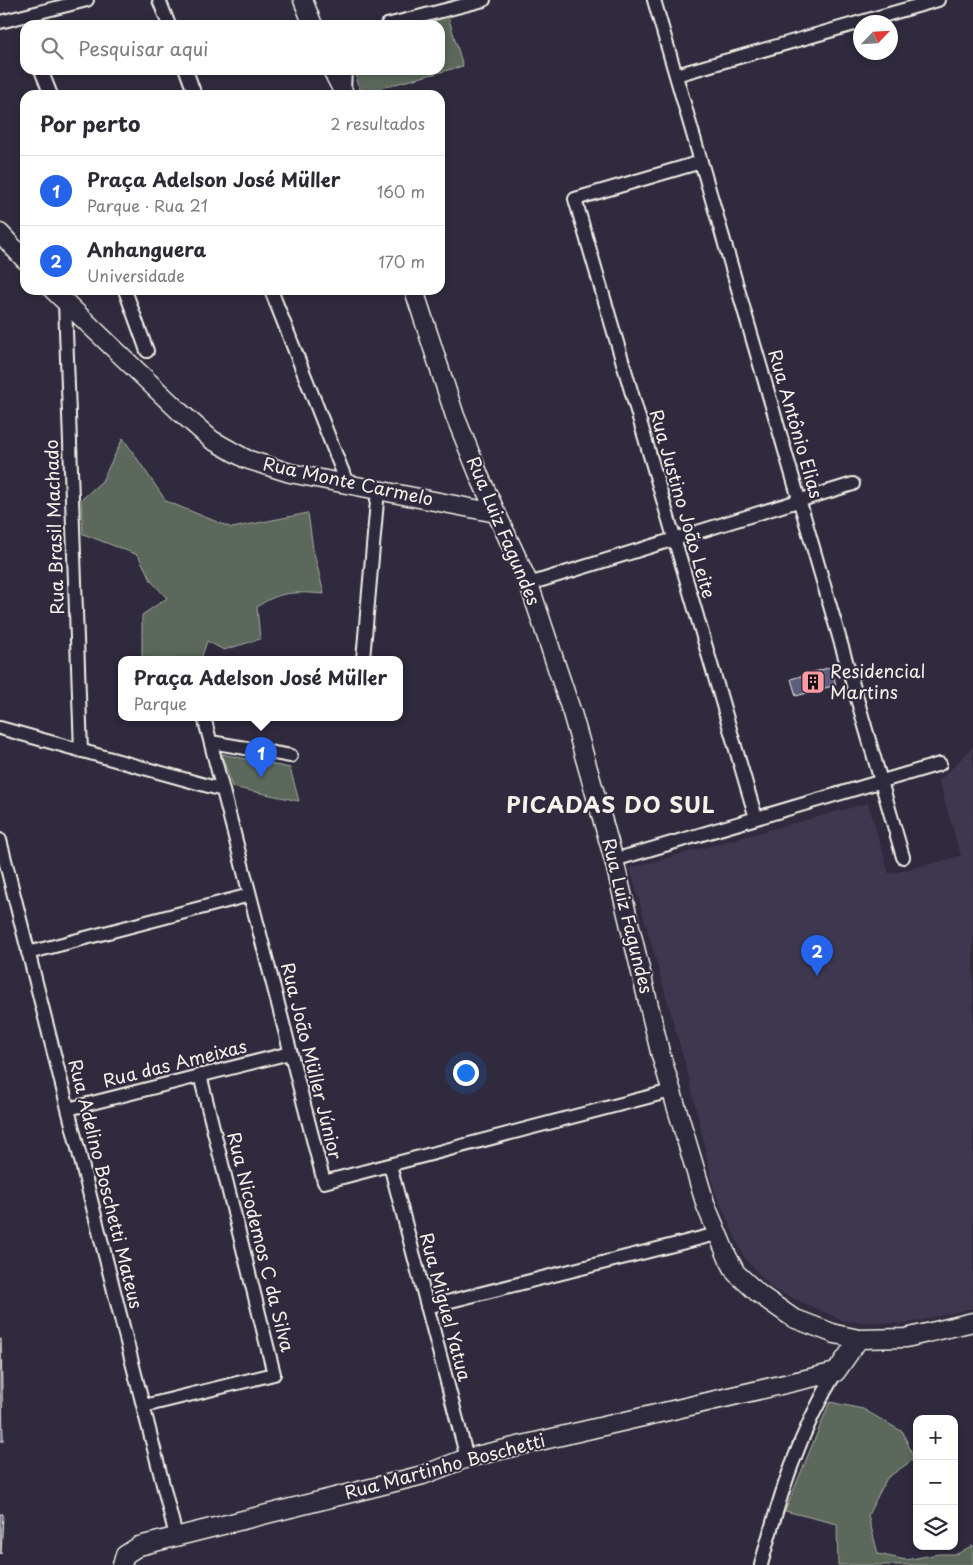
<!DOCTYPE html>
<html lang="pt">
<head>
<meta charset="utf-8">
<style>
	:root { --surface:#fff; --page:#f2f2f3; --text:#2b2b33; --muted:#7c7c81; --line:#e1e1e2; --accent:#2563eb }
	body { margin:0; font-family:"Playpen Sans",sans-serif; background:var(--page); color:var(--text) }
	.controls { position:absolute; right:15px; bottom:15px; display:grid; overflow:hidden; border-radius:10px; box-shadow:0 2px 8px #0003 }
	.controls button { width:45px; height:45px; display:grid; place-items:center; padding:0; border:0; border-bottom:1px solid var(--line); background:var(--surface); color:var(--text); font:25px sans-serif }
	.compass { position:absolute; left:853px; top:15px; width:45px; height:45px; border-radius:50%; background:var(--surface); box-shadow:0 2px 8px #0003; rotate:65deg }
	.you { position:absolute; left:465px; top:1072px; width:18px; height:18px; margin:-12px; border:4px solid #fff; border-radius:50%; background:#1a73e8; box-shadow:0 0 0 8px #1a73e833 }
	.badge { display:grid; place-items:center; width:32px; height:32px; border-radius:50%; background:var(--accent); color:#fff; font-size:16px; font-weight:700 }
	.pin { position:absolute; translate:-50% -41px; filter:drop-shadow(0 1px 2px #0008) }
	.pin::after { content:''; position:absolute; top:26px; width:18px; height:15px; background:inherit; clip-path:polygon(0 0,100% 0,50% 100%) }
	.popup { position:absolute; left:118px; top:656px; width:285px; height:65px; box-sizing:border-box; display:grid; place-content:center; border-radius:10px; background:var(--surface); filter:drop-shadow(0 1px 4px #0005); font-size:16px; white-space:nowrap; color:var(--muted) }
	.popup b { font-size:19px; color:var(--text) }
	.popup::after { content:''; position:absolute; left:50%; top:100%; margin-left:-10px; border:10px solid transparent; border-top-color:var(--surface) }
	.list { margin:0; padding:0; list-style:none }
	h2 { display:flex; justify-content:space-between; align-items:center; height:65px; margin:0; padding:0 20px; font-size:21px }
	h2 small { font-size:16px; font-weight:400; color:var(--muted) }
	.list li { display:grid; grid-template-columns:32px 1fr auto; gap:15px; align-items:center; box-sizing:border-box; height:70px; padding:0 20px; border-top:1px solid var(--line) }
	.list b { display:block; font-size:19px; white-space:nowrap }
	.list p { margin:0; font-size:16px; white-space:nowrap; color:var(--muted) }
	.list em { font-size:16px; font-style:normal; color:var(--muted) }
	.icon { flex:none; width:28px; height:28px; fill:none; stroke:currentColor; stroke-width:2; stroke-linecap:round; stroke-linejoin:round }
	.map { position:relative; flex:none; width:973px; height:1565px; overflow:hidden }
	.search { position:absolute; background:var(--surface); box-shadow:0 2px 8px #0003; left:20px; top:20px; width:425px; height:55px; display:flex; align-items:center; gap:12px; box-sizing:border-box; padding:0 18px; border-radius:15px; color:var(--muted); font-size:19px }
	.panel { position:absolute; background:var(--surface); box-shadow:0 2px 8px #0003; left:20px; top:90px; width:425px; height:205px; border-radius:15px }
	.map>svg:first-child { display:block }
</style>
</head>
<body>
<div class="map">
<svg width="973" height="1565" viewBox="0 0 973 1565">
	<rect width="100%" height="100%" fill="#2f2a3d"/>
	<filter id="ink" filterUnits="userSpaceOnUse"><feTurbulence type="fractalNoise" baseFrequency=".02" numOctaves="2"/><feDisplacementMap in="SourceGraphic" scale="10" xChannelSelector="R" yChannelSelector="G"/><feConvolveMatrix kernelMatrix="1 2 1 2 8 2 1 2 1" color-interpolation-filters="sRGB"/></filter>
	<g filter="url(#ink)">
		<!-- built -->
		<path fill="#3d3950" d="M973,747v561l-68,16 -61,-3 -71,-32 -29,-32 -29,-65 -26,-114 -59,-210 238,-65 21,71 72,-18 -22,-75z"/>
		<!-- green -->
		<path fill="#5c675b" stroke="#a8aca2" d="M448,16l15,50 -101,27 -6,-12 2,-11h82v-45h-32z
			M123,438l43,63 66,27 76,-15 5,36 11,45c-26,-2 -44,-4 -67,13l3,32 -36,11 -17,-9 -6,18h-59v-44l25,-17 -15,-16 -14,-27 -55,-21 -2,-34 21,-19z
			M222,754l68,14 9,33 -67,-14z
			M830,1402l33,7 40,23 11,27 -27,19 -19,37 10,39 28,6 32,-6h19l16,-9v20h-135l-1,-41 -52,-13z"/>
		<!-- building -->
		<path fill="#5d5d7b" stroke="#f4f1e8" d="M831,667l5,18 -40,11 -5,-17z
			M0,1339h1l2,102h-3z
			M0,1514h3l-2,40 -1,-1z"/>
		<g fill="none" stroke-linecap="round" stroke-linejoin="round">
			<!-- street casing -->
			<g stroke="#f4f1e8" stroke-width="16">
				<path id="street" d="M159,0l10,25
					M654,0l249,857
					M0,22l87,-22
					M387,25l97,-25
					M41,70l10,25
					M186,70l9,25
					M676,75l262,-75
					M344,90l1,-20
					M701,162l-126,37 181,619
					M125,290l22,61
					M271,290l76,193
					M65,302l16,449
					M529,584l324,-100
					M363,659l15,-169
					M204,717l120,465 347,-91
					M0,728l223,62
					M211,742l80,14
					M0,840l176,696
					M614,860l326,-96
					M28,953l222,-58
					M68,1109l222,-56
					M390,1165l77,293
					M427,1307l290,-73
					M144,1406l130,-32 -74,-299
					M761,1565c18,-67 38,-133 75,-193"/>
			</g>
			<!-- secondary casing -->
			<g stroke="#f4f1e8" stroke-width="21">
				<path id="secondary" d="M303,0l10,25
					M332,70l13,25
					M0,233l25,27
					M53,290l127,122 32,28 34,19 44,14 206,40
					M414,290l41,126 26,64 48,104 43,129 42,147 46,192 46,154 21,50 9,17 23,21 34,24 42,16 24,5 47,-1 67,-16
					M122,1565l3,-10 14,-9 284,-71 44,-17 369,-86 23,-33"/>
			</g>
			<!-- street -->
			<use href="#street" stroke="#2f2a3d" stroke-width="12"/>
			<!-- secondary -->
			<use href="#secondary" stroke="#2f2a3d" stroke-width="18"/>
		</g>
	</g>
	<!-- icons -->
	<defs>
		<g id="building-square" transform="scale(1.25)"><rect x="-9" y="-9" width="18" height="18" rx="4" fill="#ff9aa2" stroke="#2f2a3d"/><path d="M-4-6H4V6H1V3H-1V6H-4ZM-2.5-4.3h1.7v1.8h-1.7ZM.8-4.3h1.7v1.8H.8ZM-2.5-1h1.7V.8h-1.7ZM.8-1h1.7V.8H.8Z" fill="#111"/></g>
	</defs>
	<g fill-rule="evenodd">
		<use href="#building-square" x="813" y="682"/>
	</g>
	<g text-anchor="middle" stroke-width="4" stroke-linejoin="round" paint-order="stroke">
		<!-- street labels -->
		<g font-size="18" fill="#f4f1e8" stroke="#2f2a3d">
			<text transform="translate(795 424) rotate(74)" y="6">Rua Antônio Elias</text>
			<text transform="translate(348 482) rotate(12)" y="6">Rua Monte Carmelo</text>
			<text transform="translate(682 504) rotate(74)" y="6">Rua Justino João Leite</text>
			<text transform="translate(55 527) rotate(-92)" y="6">Rua Brasil Machado</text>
			<text transform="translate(503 531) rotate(67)" y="6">Rua Luiz Fagundes</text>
			<text transform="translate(627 916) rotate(76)" y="6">Rua Luiz Fagundes</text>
			<text transform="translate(311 1061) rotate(76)" y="6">Rua João Müller Júnior</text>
			<text transform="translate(175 1064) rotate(-14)" y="6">Rua das Ameixas</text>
			<text transform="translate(105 1184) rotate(76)" y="6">Rua Adelino Boschetti Mateus</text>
			<text transform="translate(260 1242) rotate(76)" y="6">Rua Nicodemos C da Silva</text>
			<text transform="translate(445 1307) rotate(75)" y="6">Rua Miguel Yatua</text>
			<text transform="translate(445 1467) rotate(-15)" y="6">Rua Martinho Boschetti</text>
		</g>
		<!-- poi labels -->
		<g font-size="18" fill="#f4f1e8" stroke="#2f2a3d" text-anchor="start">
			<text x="830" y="678">Residencial<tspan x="830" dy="21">Martins</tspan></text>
		</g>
		<!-- district labels -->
		<g font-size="22" font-weight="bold" letter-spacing="1" fill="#f4f1e8" stroke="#2f2a3d">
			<text x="611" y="813">PICADAS DO SUL</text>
		</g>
	</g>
</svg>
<div class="controls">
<button>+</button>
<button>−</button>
<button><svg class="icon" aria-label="layers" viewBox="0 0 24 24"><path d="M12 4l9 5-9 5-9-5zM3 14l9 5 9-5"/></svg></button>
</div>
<svg class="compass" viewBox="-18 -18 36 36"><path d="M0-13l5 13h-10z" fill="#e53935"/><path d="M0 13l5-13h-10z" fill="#7c7c81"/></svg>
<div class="you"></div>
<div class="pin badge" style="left:261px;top:778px">1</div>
<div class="popup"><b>Praça Adelson José Müller</b>Parque</div>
<div class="pin badge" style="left:817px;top:976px">2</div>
<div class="search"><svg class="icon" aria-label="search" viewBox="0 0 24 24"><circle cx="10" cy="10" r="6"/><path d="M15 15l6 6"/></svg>Pesquisar aqui</div>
<section class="panel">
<h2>Por perto<small>2 resultados</small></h2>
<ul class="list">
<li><span class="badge">1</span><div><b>Praça Adelson José Müller</b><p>Parque · Rua 21</p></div><em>160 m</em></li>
<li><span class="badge">2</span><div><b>Anhanguera</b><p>Universidade</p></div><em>170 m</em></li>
</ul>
</section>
</div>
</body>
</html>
